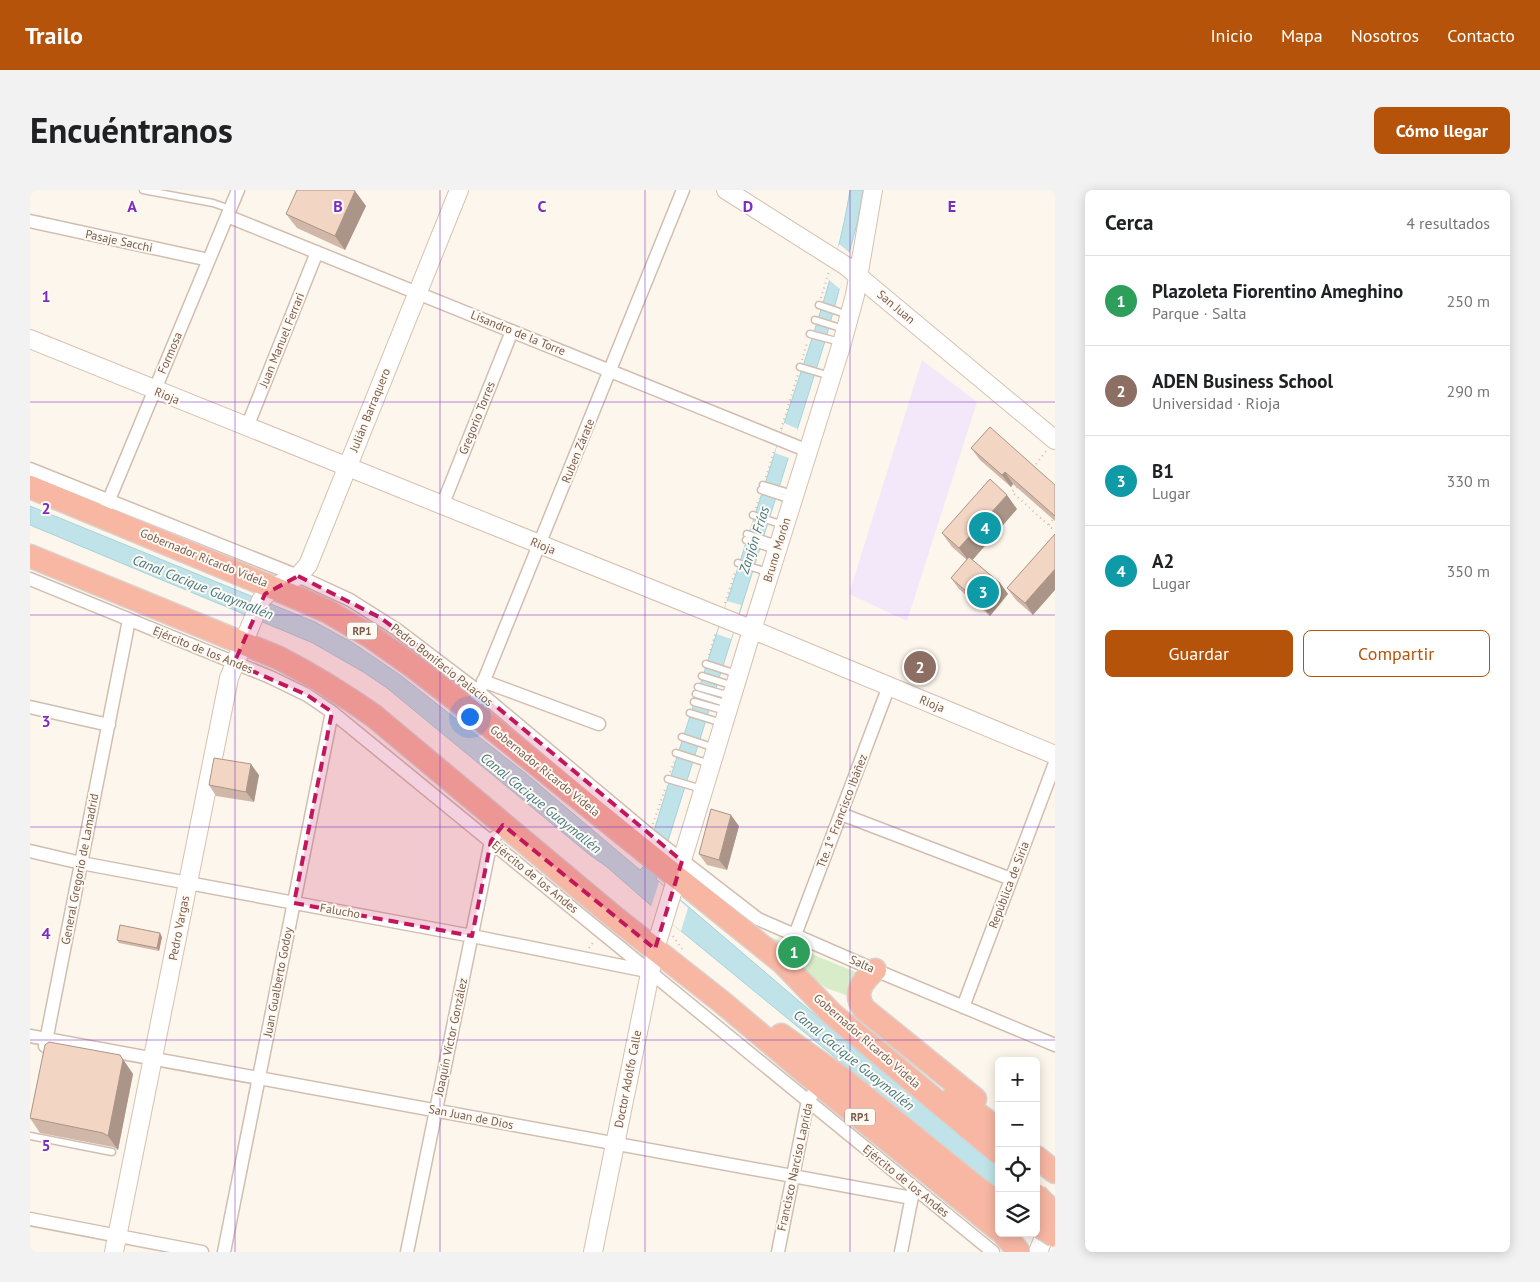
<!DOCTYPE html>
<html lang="es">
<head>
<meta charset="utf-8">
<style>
	:root { --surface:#fff; --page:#f2f2f2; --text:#202124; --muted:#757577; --line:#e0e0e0; --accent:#b45309 }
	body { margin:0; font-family:"PT Sans",sans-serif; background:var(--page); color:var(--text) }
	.controls { position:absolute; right:15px; bottom:15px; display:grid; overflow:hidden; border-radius:8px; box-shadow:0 2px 12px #0003 }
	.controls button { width:45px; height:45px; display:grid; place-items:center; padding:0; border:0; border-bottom:1px solid var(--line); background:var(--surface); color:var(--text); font:25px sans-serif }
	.you { position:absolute; left:439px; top:526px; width:18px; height:18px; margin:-12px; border:4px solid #fff; border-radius:50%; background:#1a73e8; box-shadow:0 0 0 8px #1a73e833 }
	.badge { display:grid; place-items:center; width:32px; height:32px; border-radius:50%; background:var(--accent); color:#fff; font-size:16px; font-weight:700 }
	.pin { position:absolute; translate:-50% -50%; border:2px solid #fff; box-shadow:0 1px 5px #0006 }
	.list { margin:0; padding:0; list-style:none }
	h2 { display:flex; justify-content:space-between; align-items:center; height:65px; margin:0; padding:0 20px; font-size:21px }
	h2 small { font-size:16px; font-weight:400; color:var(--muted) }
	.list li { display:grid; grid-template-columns:32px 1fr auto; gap:15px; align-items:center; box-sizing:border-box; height:90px; padding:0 20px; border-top:1px solid var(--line) }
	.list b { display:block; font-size:19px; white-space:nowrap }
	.list p { margin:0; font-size:16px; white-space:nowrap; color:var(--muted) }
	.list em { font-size:16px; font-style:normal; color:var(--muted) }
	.actions { display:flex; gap:10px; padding:15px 20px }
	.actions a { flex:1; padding:11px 0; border:1px solid var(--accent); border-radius:8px; text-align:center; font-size:18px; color:var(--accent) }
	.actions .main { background:var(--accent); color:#fff }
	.icon { flex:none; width:28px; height:28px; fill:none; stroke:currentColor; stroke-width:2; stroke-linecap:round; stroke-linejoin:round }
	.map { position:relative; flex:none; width:1025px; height:1062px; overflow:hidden; border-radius:8px }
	header { display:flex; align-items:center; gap:30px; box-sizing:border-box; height:70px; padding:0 25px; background:var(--accent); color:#fff }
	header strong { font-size:24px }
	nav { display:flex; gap:28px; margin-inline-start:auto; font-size:18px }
	.intro { display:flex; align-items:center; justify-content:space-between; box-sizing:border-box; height:120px; padding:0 30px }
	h1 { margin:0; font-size:35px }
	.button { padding:12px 22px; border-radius:8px; background:var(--accent); color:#fff; font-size:18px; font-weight:700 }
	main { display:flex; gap:30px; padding:0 30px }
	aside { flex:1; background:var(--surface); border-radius:8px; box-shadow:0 2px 12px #0003 }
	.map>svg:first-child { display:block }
</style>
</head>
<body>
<header>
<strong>Trailo</strong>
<nav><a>Inicio</a><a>Mapa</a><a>Nosotros</a><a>Contacto</a></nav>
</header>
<div class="intro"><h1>Encuéntranos</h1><a class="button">Cómo llegar</a></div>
<main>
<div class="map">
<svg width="1025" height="1062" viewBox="0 0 1025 1062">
	<rect width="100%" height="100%" fill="#fdf6ec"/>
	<!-- education -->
	<path fill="#f3e8fa" d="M892,170l55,42 -70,219 -58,-27z"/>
	<!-- green -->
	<path fill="#d8ecc9" d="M726,741l102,42 -9,23 -23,-8z"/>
	<!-- water -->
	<path fill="#bfe3e8" stroke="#a5d3da" d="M820,0h13l-6,34 -31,114 -170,541 199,170 144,118v25l-335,-275 -57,-50 -17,-12 -203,-167 -22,-15 -52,-30 -283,-118v-19l285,116 38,21 47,32 125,98 115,97 3,-3c44,-147 94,-293 140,-440 25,-78 54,-156 67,-237z"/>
	<!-- pier -->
	<path fill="#fdf6ec" d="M809,54l11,9 -10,36 -11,-9z
		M754,233l14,6 -9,29 -14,-5z
		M697,411l14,4 -10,34 -14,-5z
		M629,692l29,26 -7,23 -30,-24z"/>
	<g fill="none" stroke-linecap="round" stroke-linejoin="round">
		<!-- lane casing -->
		<g stroke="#d1beb0" stroke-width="9">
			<path id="lane" d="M113,0l70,13 17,6
				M789,115l29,10
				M785,130l29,9
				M780,144l30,8
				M770,177l30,9
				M733,295l30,9
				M731,300l30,10
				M723,325l30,10
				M717,344l30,10
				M716,350l29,10
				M708,373l30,9
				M676,474l31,10
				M672,486l32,10
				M668,497l32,9
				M666,504l32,10
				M664,512l32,9
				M660,523l32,10
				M652,547l33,11
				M646,563l34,11
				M638,589l34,10
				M0,946l82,16"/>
		</g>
		<!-- street casing -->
		<g stroke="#d1beb0" stroke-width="15">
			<path id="street" d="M197,26l581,235
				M0,31l179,39
				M217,237l70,-175
				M0,279l268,107 52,24 46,29 83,63 173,145 106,82 117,51 180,75
				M412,316l70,-175
				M76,317l132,-317
				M0,389l240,98 37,18 25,17 661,540
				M453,491l116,43
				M446,510l207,-510
				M0,517l79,18
				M811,624l170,65
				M0,661l51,12 391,73 175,35
				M765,745l94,-249
				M933,817l92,-244
				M0,846l882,162
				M15,856l84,-426
				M0,1029l172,33
				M194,1062l108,-540
				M377,1062l84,-411 4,-4
				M748,1062l30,-152 4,-5
				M871,1062l12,-61"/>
		</g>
		<!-- secondary casing -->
		<g stroke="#d6c0b0" stroke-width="20">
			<path id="secondary" d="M696,0l120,76 209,174
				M0,149l738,297 287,119
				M84,1062l115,-574 32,-78 12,-13 25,-11 10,-11 151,-375
				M563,1062l62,-303 97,-319 90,-287 13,-48 18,-105
				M1008,1062l13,-32"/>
		</g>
		<!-- highway casing -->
		<g stroke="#dad1cd" stroke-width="25">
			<path id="highway" d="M0,297l270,112 27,12 43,25 44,31 57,44 312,252 48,50 168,140
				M0,366l249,102c33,17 64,36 95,58l240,201 109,86 97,82 179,145
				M845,780c-13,11 -22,24 -11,39l111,90
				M751,845l63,45 132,107 23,16
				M924,906l45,34
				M1006,967l19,15
				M973,1043l16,19"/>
		</g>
		<!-- path -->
		<path stroke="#d9b8a5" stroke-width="2" stroke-dasharray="1 4" stroke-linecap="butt" d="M791,108l8,-27
			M772,170l5,-17
			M751,239l17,-55
			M1003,278l14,-18
			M736,287l8,-27
			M987,297l-5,5 43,39
			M726,318l3,-10
			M1019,335l6,-8
			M695,413l10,-31
			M679,465l7,-24
			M640,582l4,-10
			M623,634l13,-38
			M643,746l9,13
			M559,758l6,-8"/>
		<!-- lane -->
		<use href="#lane" stroke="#fff" stroke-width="6"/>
		<!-- street -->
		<use href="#street" stroke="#fff" stroke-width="12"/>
		<!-- secondary -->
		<use href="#secondary" stroke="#fff" stroke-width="18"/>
		<!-- highway -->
		<use href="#highway" stroke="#f7b7a3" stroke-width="22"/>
		<!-- highway-bridge casing -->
		<g stroke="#dad1cd" stroke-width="25" stroke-linecap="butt">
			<path id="highway-bridge" d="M1006,1005l19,19
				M1006,1034l19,12"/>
		</g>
		<!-- highway-bridge -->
		<use href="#highway-bridge" stroke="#f7b7a3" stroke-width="22"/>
	</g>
	<!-- wall -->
	<path fill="#d1b7a8" d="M325,1l11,15 -21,44 -48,-22 -11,-14z
		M941,258l84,37v36l-42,-37 -2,3 -31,-27z
		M987,319l-45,51 28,23 8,11 -18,22 -31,-27 -8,-11 16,-18 -15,-13 -10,-14z
		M1025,344l-22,81 -17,-15 -9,-12z
		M229,585l-5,27 -38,-6 -7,-11z
		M709,636l-12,44 -20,-5 -8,-11z
		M132,747l-3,14 -40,-8 -2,-3z
		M90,865l13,19 -15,76 -5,-3 -73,-14 -10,-15z"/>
	<!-- shaded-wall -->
	<path fill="#aa9588" d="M325,1l11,15 -21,44 -10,-14z
		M975,282l8,12 -2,3 -9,-12z
		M977,305l10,14 -47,54 -11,-15z
		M1025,379v21l-22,25 -8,-12z
		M970,393l8,11 -18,22 -8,-11z
		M221,574l8,11 -5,27 -8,-10z
		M701,625l8,11 -12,44 -8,-10z
		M130,743l2,4 -3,14 -2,-3z
		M90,865l13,19 -15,76 -10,-14z"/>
	<!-- building -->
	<path fill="#f3d5c3" stroke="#aa9588" d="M267,0h56l2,1 -20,45 -49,-22z
		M960,237l65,58v31l-50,-44 -3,3 -31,-27z
		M960,289l17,16 -48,53 -17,-15z
		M1025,344v35l-30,34 -18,-15z
		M939,367l31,26 -18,22 -31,-27z
		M184,568l37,6 -5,28 -37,-7z
		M681,619l20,6 -12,45 -20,-6z
		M90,735l40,8 -3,15 -40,-8z
		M19,852l71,13 3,5 -15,76 -5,-3 -73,-15 15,-73z"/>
	<!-- marked area -->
	<path fill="#c2185b" fill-opacity="0.2" stroke="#c2185b" stroke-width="4" stroke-dasharray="10 6" stroke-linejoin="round" d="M268,386l83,42 98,74 203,169 -27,88 -152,-124 -12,16 -19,95 -178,-33 38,-191 -25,-17 -73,-32 31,-69z"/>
	<!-- grid -->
	<path fill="none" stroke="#7b2cbf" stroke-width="1" stroke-opacity="0.55" d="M205,0v1062M410,0v1062M615,0v1062M820,0v1062M0,212h1025M0,425h1025M0,637h1025M0,850h1025"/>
	<g text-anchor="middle" stroke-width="4" stroke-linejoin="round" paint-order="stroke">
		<!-- shield labels -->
		<g fill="#fffaf3" stroke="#a28b7f" stroke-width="1">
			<rect x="317" y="432.5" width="30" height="17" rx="4"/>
			<rect x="815" y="918.5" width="30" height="17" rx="4"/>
		</g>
		<g font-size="11" font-weight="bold" fill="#7a5c4d">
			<text x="332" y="445">RP1</text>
			<text x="830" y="931">RP1</text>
		</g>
		<!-- street labels -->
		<g font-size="12" fill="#7a5c4d" stroke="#fffaf3">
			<text transform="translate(89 51) rotate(12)" y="4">Pasaje Sacchi</text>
			<text transform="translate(866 117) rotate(40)" y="4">San Juan</text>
			<text transform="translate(488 143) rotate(22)" y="4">Lisandro de la Torre</text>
			<text transform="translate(252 150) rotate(-68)" y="4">Juan Manuel Ferrari</text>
			<text transform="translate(140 163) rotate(-67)" y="4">Formosa</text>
			<text transform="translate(137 206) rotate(22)" y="4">Rioja</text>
			<text transform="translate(340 220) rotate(-68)" y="4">Julián Barraquero</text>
			<text transform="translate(447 228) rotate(-68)" y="4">Gregorio Torres</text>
			<text transform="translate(548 261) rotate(-68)" y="4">Ruben Zárate</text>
			<text transform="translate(513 356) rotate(22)" y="4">Rioja</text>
			<text transform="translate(747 360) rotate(-73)" y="4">Bruno Morón</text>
			<text transform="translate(174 368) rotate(22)" y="4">Gobernador Ricardo Videla</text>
			<text transform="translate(173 460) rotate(22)" y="4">Ejército de los Andes</text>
			<text transform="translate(412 475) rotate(38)" y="4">Pedro Bonifacio Palacios</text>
			<text transform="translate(902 514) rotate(22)" y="4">Rioja</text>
			<text transform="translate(515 581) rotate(39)" y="4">Gobernador Ricardo Videla</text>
			<text transform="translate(812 621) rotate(-69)" y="4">Tte. 1° Francisco Ibáñez</text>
			<text transform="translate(50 679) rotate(-79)" y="4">General Gregorio de Lamadrid</text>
			<text transform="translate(505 687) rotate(39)" y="4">Ejército de los Andes</text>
			<text transform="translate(979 695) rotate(-69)" y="4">República de Siria</text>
			<text transform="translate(310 721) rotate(10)" y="4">Falucho</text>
			<text transform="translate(149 738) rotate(-79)" y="4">Pedro Vargas</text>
			<text transform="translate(832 774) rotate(24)" y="4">Salta</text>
			<text transform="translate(248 792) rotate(-79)" y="4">Juan Gualberto Godoy</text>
			<text transform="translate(421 847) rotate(-78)" y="4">Joaquín Víctor González</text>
			<text transform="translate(837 851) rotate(41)" y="4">Gobernador Ricardo Videla</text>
			<text transform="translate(598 889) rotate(-79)" y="4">Doctor Adolfo Calle</text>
			<text transform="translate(441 927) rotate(11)" y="4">San Juan de Dios</text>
			<text transform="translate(765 977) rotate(-78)" y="4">Francisco Narciso Laprida</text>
			<text transform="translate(876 991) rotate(39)" y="4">Ejército de los Andes</text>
		</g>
		<!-- water labels -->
		<g font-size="14" font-style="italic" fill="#437c86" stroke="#fffaf3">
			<text transform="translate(724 350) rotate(-72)" y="5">Zanjón Frías</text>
			<text transform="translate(173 397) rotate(22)" y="5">Canal Cacique Guaymallén</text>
			<text transform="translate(511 613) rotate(39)" y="5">Canal Cacique Guaymallén</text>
			<text transform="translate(824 870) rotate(39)" y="5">Canal Cacique Guaymallén</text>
		</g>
	</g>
	<g font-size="16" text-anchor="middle" font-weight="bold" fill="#7b2cbf" stroke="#fffaf3" stroke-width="4" stroke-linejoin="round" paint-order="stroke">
		<text x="102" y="22">A</text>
		<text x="308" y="22">B</text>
		<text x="512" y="22">C</text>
		<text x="718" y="22">D</text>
		<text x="922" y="22">E</text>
		<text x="16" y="112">1</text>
		<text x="16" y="324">2</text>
		<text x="16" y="537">3</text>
		<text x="16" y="749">4</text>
		<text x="16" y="961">5</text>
	</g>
</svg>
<div class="controls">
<button>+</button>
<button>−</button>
<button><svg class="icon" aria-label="locate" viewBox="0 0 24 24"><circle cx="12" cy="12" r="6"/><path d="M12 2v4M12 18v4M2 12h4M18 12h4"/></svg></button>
<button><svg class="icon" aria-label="layers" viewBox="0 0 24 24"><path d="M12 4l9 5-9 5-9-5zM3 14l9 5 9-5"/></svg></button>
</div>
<div class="you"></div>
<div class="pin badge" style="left:764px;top:762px;background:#2e9e5b">1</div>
<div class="pin badge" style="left:890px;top:477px;background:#8d6e63">2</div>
<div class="pin badge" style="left:953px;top:402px;background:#0f9aa8">3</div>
<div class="pin badge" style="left:955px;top:338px;background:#0f9aa8">4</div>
</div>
<aside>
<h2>Cerca<small>4 resultados</small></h2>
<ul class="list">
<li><span class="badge" style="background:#2e9e5b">1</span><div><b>Plazoleta Fiorentino Ameghino</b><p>Parque · Salta</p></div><em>250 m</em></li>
<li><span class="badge" style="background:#8d6e63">2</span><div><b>ADEN Business School</b><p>Universidad · Rioja</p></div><em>290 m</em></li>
<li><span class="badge" style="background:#0f9aa8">3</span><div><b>B1</b><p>Lugar</p></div><em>330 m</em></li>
<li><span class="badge" style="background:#0f9aa8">4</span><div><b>A2</b><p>Lugar</p></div><em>350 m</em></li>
</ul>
<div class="actions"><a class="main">Guardar</a><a>Compartir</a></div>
</aside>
</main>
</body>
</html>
